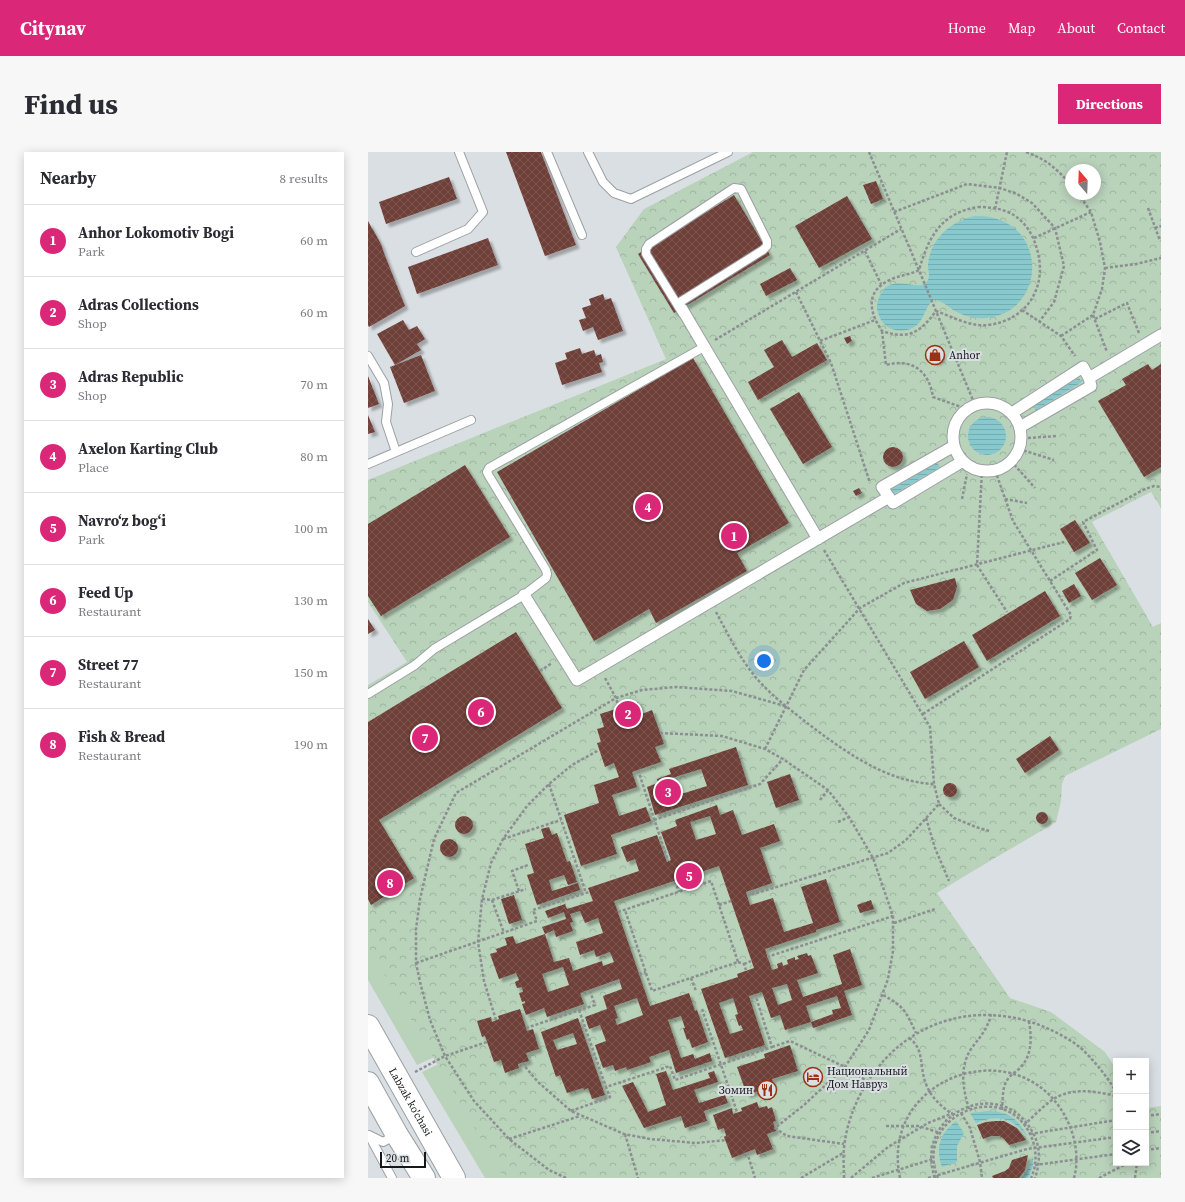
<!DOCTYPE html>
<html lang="en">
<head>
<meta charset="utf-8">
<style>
	:root { --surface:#fff; --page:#f7f7f7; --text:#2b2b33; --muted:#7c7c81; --line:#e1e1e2; --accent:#db2777 }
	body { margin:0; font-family:"Source Serif 4",serif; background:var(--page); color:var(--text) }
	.controls { position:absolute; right:12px; bottom:12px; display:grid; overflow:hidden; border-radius:0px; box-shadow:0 2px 10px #0003 }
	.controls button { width:36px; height:36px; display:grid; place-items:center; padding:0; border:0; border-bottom:1px solid var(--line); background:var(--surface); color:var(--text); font:20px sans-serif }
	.compass { position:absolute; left:697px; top:12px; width:36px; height:36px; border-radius:50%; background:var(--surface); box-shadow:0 2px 10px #0003; rotate:341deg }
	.scale { position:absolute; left:12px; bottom:10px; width:46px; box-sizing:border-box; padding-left:4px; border:2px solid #151718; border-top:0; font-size:11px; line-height:14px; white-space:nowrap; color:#151718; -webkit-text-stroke:3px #dadfe3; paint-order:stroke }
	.you { position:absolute; left:396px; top:509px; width:14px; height:14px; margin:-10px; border:3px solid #fff; border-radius:50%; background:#1a73e8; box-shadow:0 0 0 6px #1a73e833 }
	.badge { display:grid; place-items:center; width:26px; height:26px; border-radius:50%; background:var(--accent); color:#fff; font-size:13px; font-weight:700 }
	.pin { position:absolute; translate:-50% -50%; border:2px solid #fff; box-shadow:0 1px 4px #0006 }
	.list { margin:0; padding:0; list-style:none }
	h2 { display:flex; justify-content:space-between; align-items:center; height:52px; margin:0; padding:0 16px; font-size:17px }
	h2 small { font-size:13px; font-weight:400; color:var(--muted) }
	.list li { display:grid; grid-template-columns:26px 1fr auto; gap:12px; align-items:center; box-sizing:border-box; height:72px; padding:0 16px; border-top:1px solid var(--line) }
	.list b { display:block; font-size:15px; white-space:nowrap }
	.list p { margin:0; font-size:13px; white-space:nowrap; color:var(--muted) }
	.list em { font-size:13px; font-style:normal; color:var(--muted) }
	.icon { flex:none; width:22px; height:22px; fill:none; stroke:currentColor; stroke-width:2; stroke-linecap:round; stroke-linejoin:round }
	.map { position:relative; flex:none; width:793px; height:1026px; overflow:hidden; border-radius:0px }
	header { display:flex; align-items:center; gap:24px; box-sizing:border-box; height:56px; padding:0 20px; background:var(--accent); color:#fff }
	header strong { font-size:19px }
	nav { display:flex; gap:22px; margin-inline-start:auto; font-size:14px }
	.intro { display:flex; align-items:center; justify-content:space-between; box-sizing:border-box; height:96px; padding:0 24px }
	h1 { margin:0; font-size:28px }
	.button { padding:10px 18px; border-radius:0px; background:var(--accent); color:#fff; font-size:14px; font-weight:700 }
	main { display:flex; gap:24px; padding:0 24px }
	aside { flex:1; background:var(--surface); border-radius:0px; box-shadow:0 2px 10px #0003 }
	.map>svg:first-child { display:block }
</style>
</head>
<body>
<header>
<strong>Citynav</strong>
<nav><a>Home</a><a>Map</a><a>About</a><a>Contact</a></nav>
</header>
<div class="intro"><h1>Find us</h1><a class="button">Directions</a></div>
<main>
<aside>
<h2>Nearby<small>8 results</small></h2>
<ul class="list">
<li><span class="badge">1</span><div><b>Anhor Lokomotiv Bogi</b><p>Park</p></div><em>60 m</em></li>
<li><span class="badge">2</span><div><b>Adras Collections</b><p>Shop</p></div><em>60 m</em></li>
<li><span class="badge">3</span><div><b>Adras Republic</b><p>Shop</p></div><em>70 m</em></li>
<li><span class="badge">4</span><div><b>Axelon Karting Club</b><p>Place</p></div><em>80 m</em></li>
<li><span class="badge">5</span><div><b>Navroʻz bogʻi</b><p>Park</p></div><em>100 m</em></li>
<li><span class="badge">6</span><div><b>Feed Up</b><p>Restaurant</p></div><em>130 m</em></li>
<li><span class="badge">7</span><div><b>Street 77</b><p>Restaurant</p></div><em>150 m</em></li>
<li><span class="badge">8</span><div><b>Fish &amp; Bread</b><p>Restaurant</p></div><em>190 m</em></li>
</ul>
</aside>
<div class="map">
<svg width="793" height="1026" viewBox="0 0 793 1026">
	<defs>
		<pattern id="park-crowns" width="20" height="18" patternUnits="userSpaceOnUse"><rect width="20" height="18" fill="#b9d2ba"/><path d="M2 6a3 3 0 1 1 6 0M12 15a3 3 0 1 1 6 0" fill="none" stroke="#9eb49f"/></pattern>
		<pattern id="water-rules" width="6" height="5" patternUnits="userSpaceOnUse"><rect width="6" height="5" fill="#87c9cd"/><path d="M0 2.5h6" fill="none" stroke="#74acaf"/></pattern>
		<pattern id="building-cross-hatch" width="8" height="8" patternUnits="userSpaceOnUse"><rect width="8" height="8" fill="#6e3f38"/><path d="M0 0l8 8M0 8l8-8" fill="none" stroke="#7d5752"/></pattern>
		<filter id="shadow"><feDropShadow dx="3.5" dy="3.5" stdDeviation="1" flood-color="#0004"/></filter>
	</defs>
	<rect width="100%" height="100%" fill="#dadfe3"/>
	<!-- green -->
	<path fill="#b9d2ba" d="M0,769l71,134 -22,10 -49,-85z
		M75,910l117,116h-75l-63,-106z"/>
	<!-- park -->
	<path fill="url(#park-crowns)" fill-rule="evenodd" d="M385,0h408v356l-10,-16 -59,30 61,105 8,-4v106l-96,47 -3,8 -1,17 -5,21c-40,24 -80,47 -119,71l73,105 41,14 54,40 11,17v94h30v-55l15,-2v72h-657l-136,-232v-261l39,-23 -39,-60v-122l298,-121 -50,-112 28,-38zM703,18h24v24h-24z"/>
	<!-- water -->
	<path fill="url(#water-rules)" d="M607,64c74,-2 75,97 10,102 -10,1 -21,-2 -30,-7 -7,-4 -13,-11 -21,-11 -7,4 -9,14 -13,20 -7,11 -22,14 -33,7 -5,-3 -8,-8 -10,-14 -2,-5 -1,-10 1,-15 10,-28 37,-6 47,-15 5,-5 2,-13 2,-18 2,-26 23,-44 47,-49z
		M711,226l3,4 -46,28 -3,-5z
		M600 284a19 19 0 1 1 38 0a19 19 0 1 1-38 0Z
		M569,311l3,4 -46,27 -3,-4z
		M621,959c19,1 29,7 38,25 -16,-19 -29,-22 -51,-13l-6,-10z
		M588,969l8,12 -7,13v16l-15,5c-7,-19 -2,-34 14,-46z
		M665,1004v10l-5,12h-7c7,-6 9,-13 12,-22z"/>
	<!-- building -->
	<path fill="url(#building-cross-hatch)" fill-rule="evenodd" filter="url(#shadow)" d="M138,0h35l35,93 -31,11z
		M81,25l8,22 -71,25 -7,-22z
		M508,29l7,18 -12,5 -8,-19z
		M366,43l36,60 -96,58 -36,-59z
		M479,44l25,43 -53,29 -24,-42z
		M0,69l13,23 3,9 21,53 -36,21 -1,-2z
		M120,86l10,27 -81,29 -9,-27z
		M422,116l7,12 -31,16 -6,-12z
		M235,142l2,6 6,-2 12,33 -25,9 -5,-13 -10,4 -4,-11 7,-2 -4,-10 9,-3 -2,-6z
		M35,168l6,10 8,-4 8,13 -8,5 4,6 -26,15 -18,-31z
		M482,184l2,5 -5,3 -3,-6z
		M414,188l10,17 25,-14 10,17 -69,40 -10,-18 26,-15 -10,-17z
		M212,196l2,6 12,-4 2,6 5,-2 2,8 -4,1 3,9 -40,13 -7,-22 12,-4 -2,-6z
		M560 203a7 7 0 1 1 14 0a7 7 0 1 1-14 0Z
		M53,203l14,36 -31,12 -14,-36z
		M325,206l96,165 -52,30 10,18 -91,52 -7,-14 -55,32 -97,-169z
		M780,212l4,6 9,-6v103l-17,10 -46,-76 28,-16 -4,-6z
		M0,224l11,28 -11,4z
		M431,240l33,55 -29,17 -33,-55z
		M0,263l7,17 -7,2z
		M515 305a10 10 0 1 1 20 0a10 10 0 1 1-20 0Z
		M97,313l45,72 -129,79 -13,-20v-72z
		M491,336l3,5 -6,3 -3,-5z
		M707,368l15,23 -16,9 -14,-23z
		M732,406l17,27 -25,15 -17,-27z
		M587,426l2,9 -4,13 -13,9 -13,2 -11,-7 -6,-14z
		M706,432l7,12 -12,7 -7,-12z
		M677,439l15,25 -73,45 -15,-26z
		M0,467l7,11 -7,4z
		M148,480l46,76 -183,112 35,58 -43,27 -3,-6v-177z
		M596,489l15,26 -54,32 -15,-27z
		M270,550l4,12 10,-4 12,34 -9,3 6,15 -29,10 5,15 -25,8 7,21 27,-9 5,14 -40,14 6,19 -36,12 -17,-51 35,-12 -5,-18 25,-8 -5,-14 -9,4 -8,-24 4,-1 -4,-13 7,-2 -4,-13z
		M682,584l9,14 -34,23 -9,-14z
		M368,595l12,38 -93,30 -8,-28 11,-4 -1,-4 14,-5 -2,-5zM333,617l6,17 -29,9 -6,-17z
		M422,622l9,26 -23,8 -9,-26z
		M575 638a7 7 0 1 1 14 0a7 7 0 1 1-14 0Z
		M349,653l3,10 13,-5 9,25 32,-11 6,17 -20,7 12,35 -26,9 4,13 23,-7 11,34 29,-9 -12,-36 25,-8 14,43 -24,8v2l-51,17 7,21 6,-2 -1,-4 5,-2 1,4 5,-2 -1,-4 8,-3v3l4,-1 -2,-3 10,-3 1,3 3,-1 7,18 -21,7 6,17 39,-13 -9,-29 17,-6 12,36 -18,6 8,24 -39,13 -2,-6 -26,8 -5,-15 -9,3 -9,-26 -13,4 16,49 -40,13 -24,-69 37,-12 -1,-3 17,-6 -35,-102 -105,35 36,105 39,-13 6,18 2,-1 11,32 -16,6 -3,-9 -2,1 -4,-12h2l-4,-12 -13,4 13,38 12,-4 2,5 15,-6 2,8 -36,12 -7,-23 -20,7 2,5 -24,8 -1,-3 -11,4 -2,-6 -10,3 -8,-23 11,-4 -6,-16 -11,4 -4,-12 22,-8 -4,-13 19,-7 -3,-10 -39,14 4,11 -37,13 -3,-9 -18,7 -4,-11 3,-1v-2l-3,1 -3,-9 4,-1 -1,-5 -5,1 -2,-6 4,-2 -3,-7 -17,6 -9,-25 7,-2 -1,-3 11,-4 -2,-7 8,-2 3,8 29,-10 -3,-7 24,-8 -2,-7 -16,6 -3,-7 20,-7 2,5 26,-8 -5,-13 51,-17 -4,-12 -8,3 -6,-15 36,-12 10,27 4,-2 -10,-28 16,-6 -2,-6zM342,664l6,18 -20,6 -6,-18zM212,759l5,12 13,-5 5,15 -27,9 4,13 14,-5 2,7 14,-5 4,10 -11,4 -1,-5 -29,10 -4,-13 -15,4 -9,-28 9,-4 2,7 17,-6 -3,-8 3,-1 -3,-8zM195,815l6,18 -21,7 -6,-18zM419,832l5,16 -14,5 -6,-17zM469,844l4,12 -9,2 1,4 -22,8 -5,-16zM269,846l6,17 -26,10 -2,-6 3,-1 -4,-12zM365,846l5,16 -3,1 4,11 2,-1 2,5 -13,4 -11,-31z
		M668 666a6 6 0 1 1 12 0a6 6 0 1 1-12 0Z
		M87 673a9 9 0 1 1 18 0a9 9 0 1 1-18 0Z
		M181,675l3,8 5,-2 10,29 3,-1 7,21 -9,3 -4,-10 -15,5 3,11 26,-8 2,7 -43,15 -10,-30 7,-2 -9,-29 19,-6 -3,-9z
		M72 696a9 9 0 1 1 18 0a9 9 0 1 1-18 0Z
		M146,743l8,25 -13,4 -8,-25z
		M503,748l3,9 -14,4 -3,-8z
		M152,857l7,22 6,-2 6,20 -13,4 3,8 -11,3 1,4 -14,5 -4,-13 -7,2 -9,-26 -3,1 -5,-16 14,-4 1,5 7,-3 -1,-3z
		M210,866l27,77 -13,4 -4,-11 -4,2 -1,-2 -16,5 -7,-18 -4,2 -15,-45zM205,881l4,11 -20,6 -4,-10z
		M422,893l8,26 -26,8 2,7 -27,9 -10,-28 28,-9 -1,-4z
		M298,919l7,19 37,-12 -2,-5 6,-2 4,11 -24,8 5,13 26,-8 3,8 -24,8 3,10 -22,7 -4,-12 -37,12 -22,-42 11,-4 15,30 18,-7 -10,-31z
		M389,950l2,6 8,-2 1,3 4,-2 4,14 -3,1 3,9 -9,3 6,15 -16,6 -2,-6 -23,9 -8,-21 2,-1 -2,-8 -6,2 -5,-15 19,-7 1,6 9,-3 -1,-3z
		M628,969h8l13,7 9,12 -17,5 -6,-7 -4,-2h-8l-8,3 -6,-14 9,-3z
		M660,1003l-3,15 -6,8h-26l-1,-2 13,-5 4,-3 3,-8z"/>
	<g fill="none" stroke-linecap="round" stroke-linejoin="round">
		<!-- service casing -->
		<g stroke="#9ba0a3" stroke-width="10">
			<path id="service" d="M179,0l35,83
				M220,0l15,30 11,11 17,6 97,-47
				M48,100l52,-23 15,-17 -24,-60
				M309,152l86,-54 4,-4v-5l-26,-52 -7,-1 -85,56 -3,5v5l37,60
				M0,204l16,27 4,21 -2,18 10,30
				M0,312l103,-44
				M0,542l47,-29 19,-16 90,-54 22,-17 1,-4 -1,-4 -57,-94 -2,-4 2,-4 215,-121
				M1,983l14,7 13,-7
				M2,985l22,41"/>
		</g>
		<!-- pedestrian casing -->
		<g stroke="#9ba0a3" stroke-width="13">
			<path id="pedestrian" d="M314,157l136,230
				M721,226l72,-43
				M585 285a34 34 0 1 1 68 0a34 34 0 1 1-68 0Z
				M644,261l71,-46 6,11 2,8 -71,41
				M586,294l-72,41 11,16 70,-42
				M156,443l53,85 312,-183"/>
		</g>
		<!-- secondary casing -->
		<g stroke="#9ba0a3" stroke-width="24">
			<g id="secondary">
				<path id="s1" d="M0,874l86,152"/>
				<path d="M0,931l29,52 27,43"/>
			</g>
		</g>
		<!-- path -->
		<path stroke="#8c8f92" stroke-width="2.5" stroke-dasharray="3 2" stroke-linecap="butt" d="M501,0l52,123 54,130
			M658,0c20,7 31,17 45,33
			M610,55c10,0 20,1 30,5 14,6 24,20 28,34 13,38 -7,74 -48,79 -18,2 -35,-8 -52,-14 -16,22 -28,29 -54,20 -13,-19 -17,-40 8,-51 9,-5 20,-5 29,-10 10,-34 22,-57 59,-63z
			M780,56l11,30 2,3
			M627,57l12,-57
			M526,60l73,-28 33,4 17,6 15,9 23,25 9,38 -10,36 -15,20
			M787,76l5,-2 1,1
			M666,86l57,-26
			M497,99l16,33
			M737,116l31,-4 25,-6
			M428,140l35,71 39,120
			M654,158l39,26 14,20
			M725,163l14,37
			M727,167l32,-16 12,30
			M514,179l4,34c26,-7 43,6 47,32l34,12
			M693,184l32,-21 9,-26 3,-21 -5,-26 -9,-30 -13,-18
			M347,188l186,-111
			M452,189l55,-21
			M660,286l29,-2
			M651,297l35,11
			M643,309l24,27
			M614,318l-5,95 30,47
			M594,347l5,-25
			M637,347l22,4
			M456,398l106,177 4,57
			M682,429l47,-31 -14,-28 62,-33 9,-3 7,1
			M348,460c13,24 25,49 43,69 14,16 32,29 48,42 37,28 79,59 127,61l5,20 -33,36 -18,13 -141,43
			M172,519l12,-8
			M237,526l11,20 3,10
			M555,562l147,-95 1,-4 -58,-94 -18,-51
			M292,581l62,3 43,13 18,10 45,31 21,27 24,41 20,58v35l-5,28 -19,51 -24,37 -41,38 -29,23 12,8 57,8
			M397,597l39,-79 56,-62 44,-25 160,-41
			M270,618l30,91
			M181,632l37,109
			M452,648l8,-10
			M571,652l15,14 22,9 13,4
			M558,666l9,30 14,33
			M286,668l106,-36 23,-25
			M470,670l11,-5
			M135,687l58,-19
			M307,729l4,11
			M151,739l-7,-20 16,-6
			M114,747l10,1 34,-11
			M124,748l12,33
			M351,753l12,-4
			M250,760l93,-31 27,81 -86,29 -27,-81
			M526,771l41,-14
			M399,805l126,-41
			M370,810l6,2 2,6
			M48,811l121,-42 -4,-11 56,-18
			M376,812l7,-3
			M271,822l7,-2
			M323,826l5,13
			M515,843c22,12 23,17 33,38
			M334,857l35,103
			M211,858l27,77
			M128,868l-12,-39 -6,-39 4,-43 9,-36 12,-24 24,-33 22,-22 23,-19 27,-15
			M158,876l69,-23 -5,-14 30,-10
			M541,886c16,11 10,29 17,46 5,14 17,24 29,32
			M404,895l18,-6 55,26 22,14
			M154,911l16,19 33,29 53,23 26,5 46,4 30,-3
			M47,920l30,-16 42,-14
			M601,957c-6,-20 -10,-41 2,-60 8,-11 17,-20 20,-35
			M634,958c1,-10 0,-20 4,-28 3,-6 8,-9 13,-13 13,-12 13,-31 10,-47
			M203,959l39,-14 -4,-10 64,-21 5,14 97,-33 -17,-53
			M593,961l9,15 10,34 2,16
			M778,964l15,-2
			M656,973c9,-8 18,-18 28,-25 19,-13 43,-9 64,-4
			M518,974h33l21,7
			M778,981l15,-2
			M257,982l13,44
			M662,982l86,-14
			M141,987l71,-23
			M778,998l15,-2
			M379,1000l8,26
			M667,1013l81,-11
			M198,1026l-17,-8 -40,-31 -35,-38 -29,-45 -15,-36 -10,-38 -4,-19v-34l4,-30 14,-60 22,-46 160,-95 26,-8 34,-3 56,4 53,15
			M433,1026l42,-25
			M476,1026c0,-10 -1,-20 0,-30 3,-29 15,-56 32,-78 39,-51 101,-67 161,-46 15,6 32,14 45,25 13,13 25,27 34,43
			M504,1026l61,-19
			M532,1026c-22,-104 124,-151 168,-56 8,17 11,38 6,56
			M560,1026l99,-29 89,-12
			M570,1026c-26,-61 66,-102 93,-42 6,14 6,29 0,42
			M731,1026l29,-15
			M767,1026l2,-15"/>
		<!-- service -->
		<use href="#service" stroke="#fff" stroke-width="8"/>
		<!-- pedestrian -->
		<use href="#pedestrian" stroke="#fff" stroke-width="11"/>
		<!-- secondary -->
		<use href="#secondary" stroke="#fff" stroke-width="22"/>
		<!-- path-bridge -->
		<path stroke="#8c8f92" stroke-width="2.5" stroke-dasharray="3 2" stroke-linecap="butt" d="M483,1026l37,-31 40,-24 25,-10
			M567,1026c-23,-65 67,-105 98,-45 8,14 7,31 2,45"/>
	</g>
	<!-- icons -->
	<defs>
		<g id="shop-ring" transform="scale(1)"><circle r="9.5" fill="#dadfe3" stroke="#993211" stroke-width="1.5"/><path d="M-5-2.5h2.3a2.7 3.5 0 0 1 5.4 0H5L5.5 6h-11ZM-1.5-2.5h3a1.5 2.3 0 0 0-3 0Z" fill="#993211"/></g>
		<g id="hotel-ring" transform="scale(1)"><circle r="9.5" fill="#dadfe3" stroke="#993211" stroke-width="1.5"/><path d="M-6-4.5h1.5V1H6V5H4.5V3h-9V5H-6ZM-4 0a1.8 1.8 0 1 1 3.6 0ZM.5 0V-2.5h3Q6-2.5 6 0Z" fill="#993211"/></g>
		<g id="restaurant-ring" transform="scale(1)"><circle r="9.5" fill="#dadfe3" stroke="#993211" stroke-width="1.5"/><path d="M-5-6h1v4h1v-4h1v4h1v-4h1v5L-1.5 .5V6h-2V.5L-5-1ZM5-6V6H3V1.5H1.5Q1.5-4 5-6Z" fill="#993211"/></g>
	</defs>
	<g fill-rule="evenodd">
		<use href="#shop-ring" x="567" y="203"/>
		<use href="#hotel-ring" x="445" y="925"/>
		<use href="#restaurant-ring" x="399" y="938"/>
	</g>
	<g text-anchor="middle" stroke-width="4" stroke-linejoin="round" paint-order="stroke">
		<!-- poi labels -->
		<g font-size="11" fill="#151718" stroke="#dadfe3" text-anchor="start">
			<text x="581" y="207">Anhor</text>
			<text x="459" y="923">Национальный<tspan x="459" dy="13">Дом Навруз</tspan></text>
			<text x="385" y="942" text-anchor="end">Зомин</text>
		</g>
		<!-- street labels -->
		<g font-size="11" fill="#151718" stroke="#dadfe3">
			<text dy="4" stroke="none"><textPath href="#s1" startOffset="87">Labzak ko'chasi</textPath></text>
		</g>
	</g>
</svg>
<div class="controls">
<button>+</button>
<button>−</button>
<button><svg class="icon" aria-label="layers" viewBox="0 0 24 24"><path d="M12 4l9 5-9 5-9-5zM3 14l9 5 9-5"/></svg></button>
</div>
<svg class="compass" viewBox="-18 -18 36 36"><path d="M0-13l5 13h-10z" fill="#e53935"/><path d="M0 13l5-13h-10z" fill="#7c7c81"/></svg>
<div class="scale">20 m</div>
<div class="you"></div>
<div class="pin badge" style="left:366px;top:384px">1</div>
<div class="pin badge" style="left:260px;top:562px">2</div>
<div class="pin badge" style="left:300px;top:640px">3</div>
<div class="pin badge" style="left:280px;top:355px">4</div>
<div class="pin badge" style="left:321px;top:724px">5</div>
<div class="pin badge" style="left:113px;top:560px">6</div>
<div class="pin badge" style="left:57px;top:586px">7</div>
<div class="pin badge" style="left:22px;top:731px">8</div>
</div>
</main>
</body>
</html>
